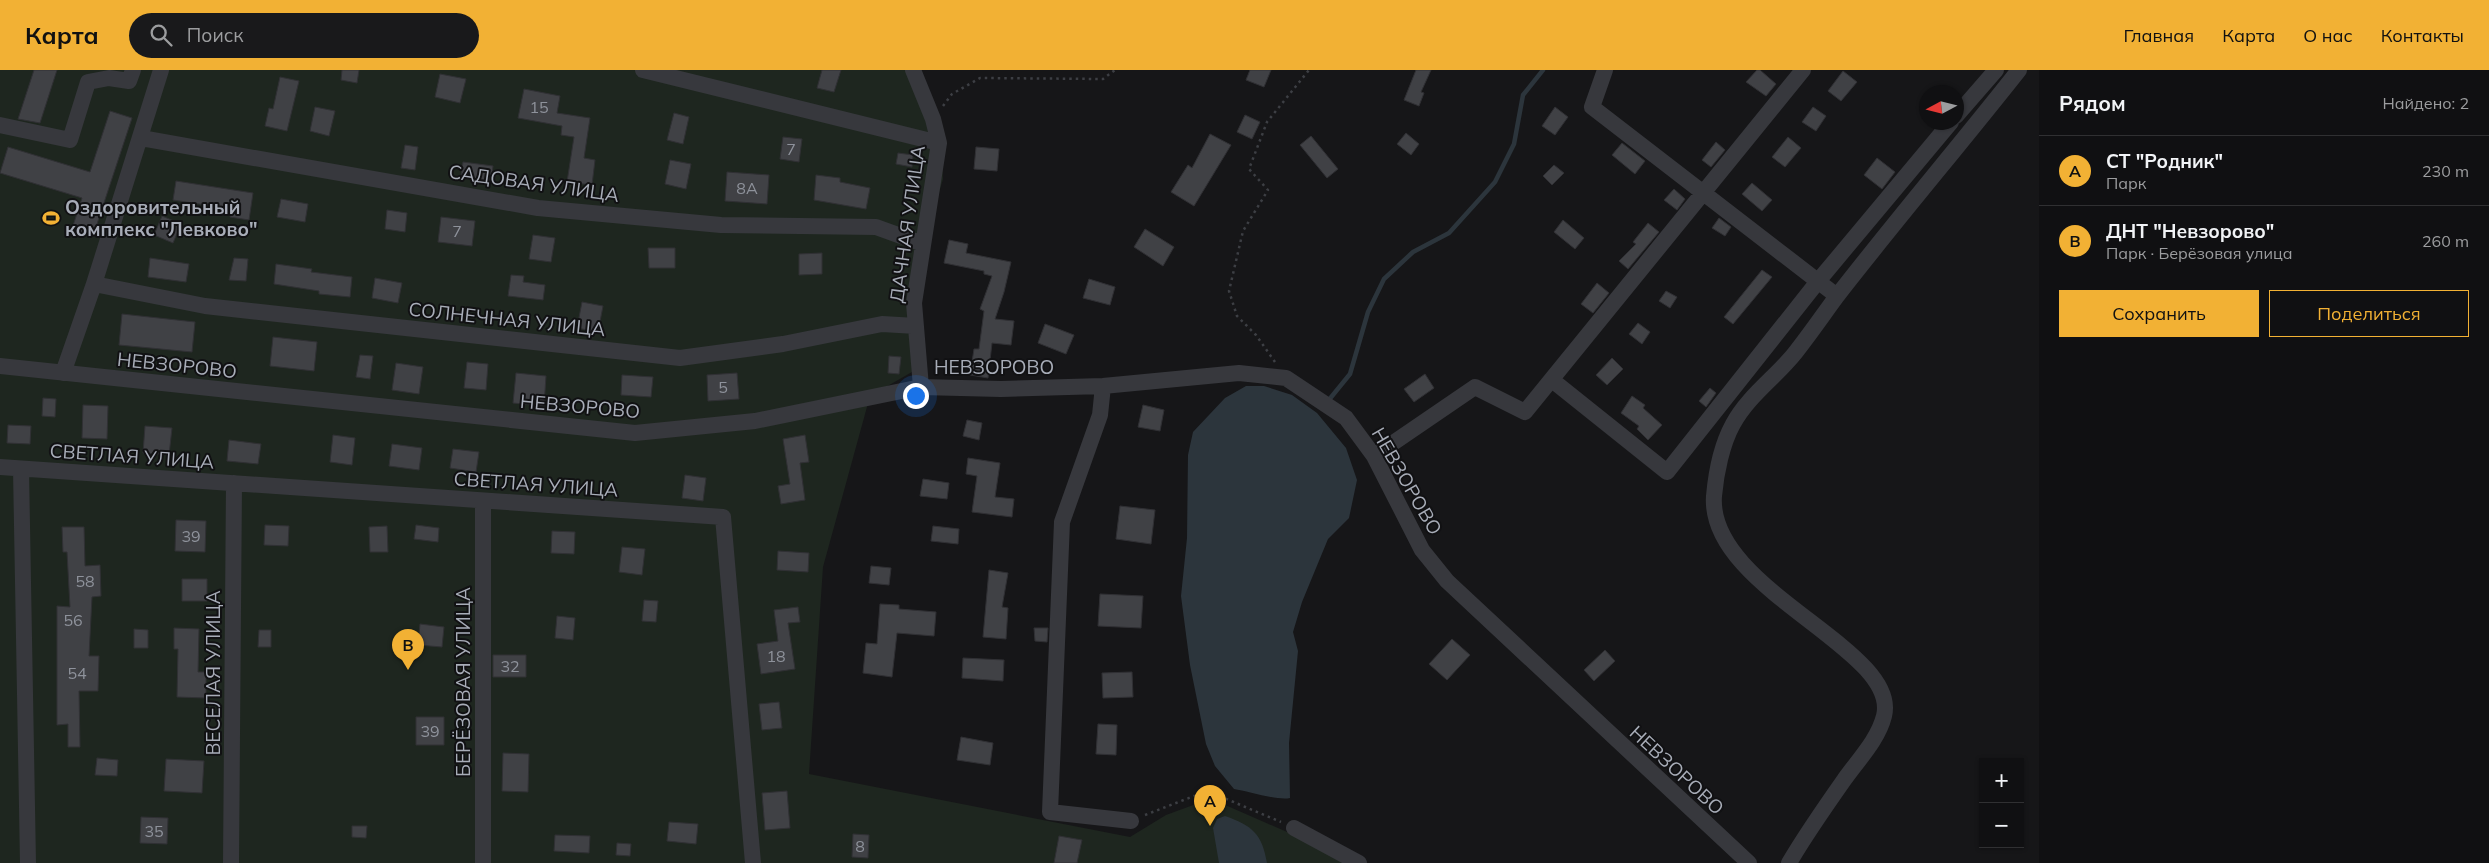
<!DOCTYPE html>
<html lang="ru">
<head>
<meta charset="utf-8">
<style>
	:root { --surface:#101012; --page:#19191b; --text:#f1f3f6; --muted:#9c9d9f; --line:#303032; --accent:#f2b134 }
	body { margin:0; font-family:Mulish,sans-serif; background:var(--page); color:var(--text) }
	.controls { position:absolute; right:15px; bottom:15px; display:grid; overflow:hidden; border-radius:0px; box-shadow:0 1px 4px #0004 }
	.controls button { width:45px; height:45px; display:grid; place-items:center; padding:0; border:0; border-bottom:1px solid var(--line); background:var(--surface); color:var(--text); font:25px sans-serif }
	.compass { position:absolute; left:1919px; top:15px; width:45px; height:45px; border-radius:50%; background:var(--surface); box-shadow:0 1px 4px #0004; rotate:263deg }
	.you { position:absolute; left:915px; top:325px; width:18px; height:18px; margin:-12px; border:4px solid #fff; border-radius:50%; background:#1a73e8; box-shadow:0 0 0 8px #1a73e833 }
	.badge { display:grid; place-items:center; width:32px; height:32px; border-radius:50%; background:var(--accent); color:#111; font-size:16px; font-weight:700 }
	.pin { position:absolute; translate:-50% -41px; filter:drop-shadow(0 1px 2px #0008) }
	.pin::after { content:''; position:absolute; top:26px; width:18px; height:15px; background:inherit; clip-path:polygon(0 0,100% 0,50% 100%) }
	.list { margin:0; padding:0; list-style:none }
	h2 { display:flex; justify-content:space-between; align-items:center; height:65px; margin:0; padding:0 20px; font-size:21px }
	h2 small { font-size:16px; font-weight:400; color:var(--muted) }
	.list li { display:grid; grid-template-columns:32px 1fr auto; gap:15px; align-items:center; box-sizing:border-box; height:70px; padding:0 20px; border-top:1px solid var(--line) }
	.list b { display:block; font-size:19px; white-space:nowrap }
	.list p { margin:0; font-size:16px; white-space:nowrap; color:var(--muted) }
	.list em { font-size:16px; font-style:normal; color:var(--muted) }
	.actions { display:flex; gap:10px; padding:15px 20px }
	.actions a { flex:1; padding:11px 0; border:1px solid var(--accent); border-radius:0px; text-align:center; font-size:18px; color:var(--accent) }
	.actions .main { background:var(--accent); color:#111 }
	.icon { flex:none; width:28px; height:28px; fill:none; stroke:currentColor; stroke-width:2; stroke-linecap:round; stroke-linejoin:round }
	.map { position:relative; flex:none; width:2039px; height:793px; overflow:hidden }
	header { display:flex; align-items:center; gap:30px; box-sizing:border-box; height:70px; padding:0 25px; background:var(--accent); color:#111 }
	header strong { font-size:24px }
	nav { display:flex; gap:28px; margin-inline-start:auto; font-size:18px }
	.search { width:350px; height:45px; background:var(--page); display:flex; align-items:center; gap:12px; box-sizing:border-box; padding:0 18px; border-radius:28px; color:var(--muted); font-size:19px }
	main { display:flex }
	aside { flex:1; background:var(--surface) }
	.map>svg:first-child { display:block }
</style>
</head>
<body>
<header>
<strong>Карта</strong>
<div class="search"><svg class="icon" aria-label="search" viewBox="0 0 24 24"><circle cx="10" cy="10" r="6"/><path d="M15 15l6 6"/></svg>Поиск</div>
<nav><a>Главная</a><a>Карта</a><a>О нас</a><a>Контакты</a></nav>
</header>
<main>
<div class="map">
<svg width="2039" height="793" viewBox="0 0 2039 793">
	<rect width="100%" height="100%" fill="#161618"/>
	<!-- green -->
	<path fill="#1e261f" d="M0,0h917l22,49 4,60 -32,109 1,84 -42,24 -47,171 -14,207 321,63 36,-22 30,-11h27l103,45 24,14h-1350z"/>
	<!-- water -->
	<path fill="#2c353c" d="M1246,316h18l28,9 25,18 29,35 11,32 -8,38 -21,21 -26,63 -9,30 5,19 -9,92 1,55c-12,3 -42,-7 -56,-9l-19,-23 -9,-22 -16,-79 -9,-69 6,-58 1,-83 5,-23 32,-34z
		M1225,746c28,10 37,18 42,47h-48l-6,-35 4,-9z"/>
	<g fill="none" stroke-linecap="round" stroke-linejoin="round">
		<!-- stream -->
		<path stroke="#2c353c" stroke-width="4.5" d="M1328,331l22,-27 18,-62 16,-33 29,-27 36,-19 46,-51 19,-38 9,-49 20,-25"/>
	</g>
	<!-- building -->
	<path fill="#404145" stroke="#303034" d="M34,0h23l-17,53 -22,-4z
		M342,0h17l-2,13 -16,-3z
		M822,0h19l-7,22 -17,-4z
		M1250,0h21l-7,17 -18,-7z
		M1416,0h15l-10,22 3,1 -5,13 -15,-6z
		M1757,0h3l16,14 -10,12 -20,-14z
		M1843,1l14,11 -16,19 -13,-10z
		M440,4l26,5 -6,24 -25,-6z
		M280,7l19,4 -12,50 -22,-5 4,-18 4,1z
		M524,19l36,7 -3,17 33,5 -6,40 11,2 -3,25 -25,-3 7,-45 -13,-2 1,-9 -44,-8z
		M315,37l20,4 -6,25 -19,-5z
		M1555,37l13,10 -13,18 -13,-9z
		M1813,37l13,9 -10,15 -14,-9z
		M110,41l22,7 -39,118 -21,-7 10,-31 -82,-25 8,-26 82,25z
		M674,43l15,4 -6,27 -16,-4z
		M1245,45l15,7 -8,17 -15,-7z
		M1406,63l13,11 -8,11 -14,-11z
		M1210,64l21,11 -37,61 -23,-14 17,-27 4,3z
		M1311,66l27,33 -11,9 -27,-33z
		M783,67l19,2 -3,23 -19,-3z
		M1788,67l13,11 -16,19 -13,-10z
		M1716,72l9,8 -14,17 -9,-7z
		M1622,73l23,18 -10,13 -23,-19z
		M405,75l13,2 -3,23 -14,-2z
		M976,77l23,2 -2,22 -23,-2z
		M898,83l15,2 -1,12 -16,-3z
		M1877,88l18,14 -13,17 -18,-14z
		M670,90l21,4 -5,25 -21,-5z
		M463,92l30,4 -2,15 -30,-5z
		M1554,95l10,8 -12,12 -9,-9z
		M727,102l42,3 -2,29 -42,-3z
		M816,105l24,3v4l30,6 -4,21 -52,-9z
		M176,111l77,12 -4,27 -19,-3 2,-8 -59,-9z
		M1752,113l20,17 -10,11 -20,-17z
		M1674,119l11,10 -8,11 -13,-10z
		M281,129l27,5 -3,18 -28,-5z
		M387,140l20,3 -2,19 -20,-3z
		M162,146l19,8 -8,19 -19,-8z
		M441,147l34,4 -3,25 -34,-4z
		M1719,148l12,9 -6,9 -13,-8z
		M1563,150l21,18 -9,11 -21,-17z
		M1648,153l11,9 -31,37 -9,-8 17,-17 -3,-2z
		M1145,159l29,18 -11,19 -29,-19z
		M533,165l22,3 -4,24 -22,-3z
		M949,170l19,4 -2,9 45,9 -7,30 -9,27 19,2 -3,24 -19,-2 -4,35 -18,-3 4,-26h5l5,-38 -4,-2 12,-33 -8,-2v-3l-40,-8z
		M648,178h27v20h-26z
		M822,183v21l-23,1v-21z
		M150,188l39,6 -3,18 -38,-5z
		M234,188l14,1 -2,22 -17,-1z
		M276,194l36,5 -1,3 41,5 -2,20 -31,-3v-3l-45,-7z
		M1762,200l10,7 -39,47 -9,-7z
		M511,205l13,1 -1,6 22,3 -2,15 -35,-4z
		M375,208l27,5 -4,20 -26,-5z
		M1089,209l26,8 -5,18 -27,-7z
		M1597,213l12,10 -16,20 -12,-9z
		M1666,221l11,6 -7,11 -11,-7z
		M582,232l21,4 -5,26 -21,-4z
		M122,244l73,8 -3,30 -73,-7z
		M1638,253l12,9 -8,12 -13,-10z
		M1045,254l29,11 -8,19 -28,-11z
		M273,267l44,5 -3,29 -44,-5z
		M360,285l13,1 -3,23 -14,-2z
		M889,286l12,1 -2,17 -11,-1z
		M1612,288l11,11 -16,16 -11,-10z
		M467,292l21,2 -2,26 -22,-2z
		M396,293l27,4 -4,27 -27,-4z
		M516,303l30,3 -2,30 -31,-3z
		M737,303l2,26 -31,2 -1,-26z
		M1425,304l9,14 -20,14 -10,-13z
		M622,305l31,2 -2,20 -30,-2z
		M1710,318l6,5 -10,14 -7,-6z
		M1632,326l13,9 -2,3 19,17 -14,15 -11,-11 2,-3 -18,-13z
		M43,328l13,1 -1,18 -13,-1z
		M83,335l25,1 -1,33 -25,-1z
		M1143,335l21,5 -4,21 -22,-4z
		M967,350l15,3 -3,17 -16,-4z
		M8,355l23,1 -1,18 -23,-1z
		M145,356l27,2 -3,27 -26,-2z
		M333,365l22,3 -3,27 -22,-3z
		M805,365l4,27 -9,1 5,37 -24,4 -3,-18 12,-2 -7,-45z
		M229,370l32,4 -3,20 -31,-3z
		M392,374l30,4 -3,22 -30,-4z
		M453,379l26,3 -3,20 -26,-4z
		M968,388l32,5 -5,34 19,2 -2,18 -40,-5 5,-36 -11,-2z
		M685,405l21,3 -3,23 -21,-3z
		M923,409l26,4 -2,16 -27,-3z
		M1120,436l35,4 -4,34 -35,-5z
		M176,450l30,1 -1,31 -30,-1z
		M265,455l24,1 -1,20 -24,-1z
		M416,455l23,3 -1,14 -24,-3z
		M387,456l1,26h-18l-1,-25z
		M933,456l26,3 -1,15 -27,-3z
		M62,457h22l1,39 15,-1 1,31 -9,1 -3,59h10l-1,35h-19l1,56h-12v-23l-11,1v-119l13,1 -3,-55h-4z
		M552,461l23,1 -1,22 -23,-1z
		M622,477l23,2 -3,26 -23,-3z
		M778,481l31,2 -1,19 -31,-2z
		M871,496l20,2 -2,17 -20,-2z
		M989,500l19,3 -6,34 6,1 -2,31 -23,-2z
		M182,509h25v22h-25z
		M1100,524l43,2 -2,32 -43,-2z
		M644,530l14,1 -2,21 -14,-1z
		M880,534l19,1v4l37,3 -2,24 -37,-3 -5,44 -29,-4 3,-30 11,1z
		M798,537l2,15 -12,1 7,46 -34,5 -4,-30 21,-3 -4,-31z
		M557,546l18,2 -2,22 -18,-2z
		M420,554l24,3 -2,20 -24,-2z
		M174,558l25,1 -1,43h8v26l-29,-1 1,-48h-4z
		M1034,558h14l-1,14 -12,-1z
		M134,559l14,1v18h-14z
		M259,560h12v17h-13z
		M1452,569l18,16 -23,25 -18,-16z
		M1605,580l10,11 -21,20 -10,-11z
		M493,585h33v22h-33z
		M963,588l41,2 -1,21 -41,-3z
		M1132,602l1,25 -30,1 -1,-25z
		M779,632l3,26 -20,2 -3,-26z
		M416,647h28v28h-28z
		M1098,654l19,1 -1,30 -20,-1z
		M961,667l32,6 -3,22 -33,-5z
		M503,683l26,1 -1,38 -26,-1z
		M97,688l21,2 -1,16 -22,-1z
		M166,689l38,2 -2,32 -38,-2z
		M787,721l3,37 -25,2 -3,-37z
		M141,747l27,1 -1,26 -27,-1z
		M669,752l29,2 -2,20 -29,-3z
		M352,756h15l-1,12 -14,-1z
		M853,764l16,1 -1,23 -16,-1z
		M555,765l35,1 -1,17 -35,-2z
		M1059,766l23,4 -5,23h-23z
		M617,773l14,1 -1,12 -14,-1z"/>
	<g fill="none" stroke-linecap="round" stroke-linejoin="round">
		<!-- path -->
		<path stroke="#3d3f44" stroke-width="2.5" stroke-dasharray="2.5 4" stroke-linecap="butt" d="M943,36l9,-12 28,-16 123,1 12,-9
			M1275,292l-19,-27 -19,-19 -8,-25 14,-60 25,-41 -19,-21 18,-47 42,-52
			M1145,745l49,-19 30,2 57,24"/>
		<!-- minor -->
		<path stroke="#37383d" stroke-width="16" d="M643,0l296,73
			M913,0l20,49 6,24 -25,160 7,84
			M1605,0l-13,37 245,189
			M1956,46l40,-46
			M0,55l70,15 18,-58 21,-4 20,3 4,-11
			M141,68l397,70 183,17 155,2 47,17
			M94,214l111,22 475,52 103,-14 99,-20 34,2
			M0,296l635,67 120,-12 166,-34 80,2 102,-3 136,-13 47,5 60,40 28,38 48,94 25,31 302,282
			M63,303l31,-89 67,-214
			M1552,310l115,92 152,-192 132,-158
			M1103,316l-3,29 -38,107 -12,290 81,9
			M1374,386l101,-69 50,25 278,-342
			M0,397l723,50 30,346
			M21,399l7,394
			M1294,758l65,35
			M231,793l3,-380
			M483,793v-362
			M1789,793c17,-29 36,-56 55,-83 14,-20 34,-40 40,-64 17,-67 -177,-127 -170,-220 2,-23 8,-52 19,-72 15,-28 43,-47 62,-71 15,-19 28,-38 42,-57 59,-76 122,-150 182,-226"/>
	</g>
	<!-- icons -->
	<defs>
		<g id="stadium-bare" transform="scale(1.35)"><path d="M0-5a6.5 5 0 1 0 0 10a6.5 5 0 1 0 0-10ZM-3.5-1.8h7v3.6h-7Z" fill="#f2b134" stroke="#111113" stroke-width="2.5" paint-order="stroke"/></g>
	</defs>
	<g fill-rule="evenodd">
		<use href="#stadium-bare" x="51" y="148"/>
	</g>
	<g text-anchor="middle" stroke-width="4" stroke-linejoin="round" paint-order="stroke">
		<!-- number labels -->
		<g font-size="16" fill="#8e929b">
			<text x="539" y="43">15</text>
			<text x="791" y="85">7</text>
			<text x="747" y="124">8А</text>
			<text x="457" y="167">7</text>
			<text x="723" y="323">5</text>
			<text x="191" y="472">39</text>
			<text x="85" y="517">58</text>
			<text x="73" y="556">56</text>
			<text x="776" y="592">18</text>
			<text x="510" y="602">32</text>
			<text x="77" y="609">54</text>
			<text x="430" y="667">39</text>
			<text x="154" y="767">35</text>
			<text x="860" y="782">8</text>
		</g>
		<!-- street labels -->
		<g font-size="19" fill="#a8adb8" stroke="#111113">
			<text transform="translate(534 113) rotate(8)" y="7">САДОВАЯ УЛИЦА</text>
			<text transform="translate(907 154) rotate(-82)" y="7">ДАЧНАЯ УЛИЦА</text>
			<text transform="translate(507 249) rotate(6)" y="7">СОЛНЕЧНАЯ УЛИЦА</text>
			<text transform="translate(177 295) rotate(6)" y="7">НЕВЗОРОВО</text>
			<text x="994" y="304">НЕВЗОРОВО</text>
			<text transform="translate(580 336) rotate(5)" y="7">НЕВЗОРОВО</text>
			<text transform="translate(132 386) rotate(4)" y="7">СВЕТЛАЯ УЛИЦА</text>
			<text transform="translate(1407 411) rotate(60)" y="7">НЕВЗОРОВО</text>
			<text transform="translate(536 414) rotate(4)" y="7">СВЕТЛАЯ УЛИЦА</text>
			<text transform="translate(213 603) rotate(-90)" y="7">ВЕСЕЛАЯ УЛИЦА</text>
			<text transform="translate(463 612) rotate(-90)" y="7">БЕРЁЗОВАЯ УЛИЦА</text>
			<text transform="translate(1677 700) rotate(43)" y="7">НЕВЗОРОВО</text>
		</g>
		<!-- poi labels -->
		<g font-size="19" font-weight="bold" fill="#a8adb8" stroke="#111113" text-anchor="start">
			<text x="65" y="144">Оздоровительный<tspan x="65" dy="22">комплекс "Левково"</tspan></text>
		</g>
	</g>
</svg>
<div class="controls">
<button>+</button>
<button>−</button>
</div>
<svg class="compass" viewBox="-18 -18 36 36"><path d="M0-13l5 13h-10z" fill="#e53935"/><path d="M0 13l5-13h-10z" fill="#9c9d9f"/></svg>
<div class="you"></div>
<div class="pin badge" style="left:1210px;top:756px">A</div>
<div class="pin badge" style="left:408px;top:600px">B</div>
</div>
<aside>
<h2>Рядом<small>Найдено: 2</small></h2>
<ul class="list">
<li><span class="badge">A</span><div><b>СТ &quot;Родник&quot;</b><p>Парк</p></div><em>230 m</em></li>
<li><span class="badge">B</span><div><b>ДНТ &quot;Невзорово&quot;</b><p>Парк · Берёзовая улица</p></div><em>260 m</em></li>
</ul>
<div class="actions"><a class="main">Сохранить</a><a>Поделиться</a></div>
</aside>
</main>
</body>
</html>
